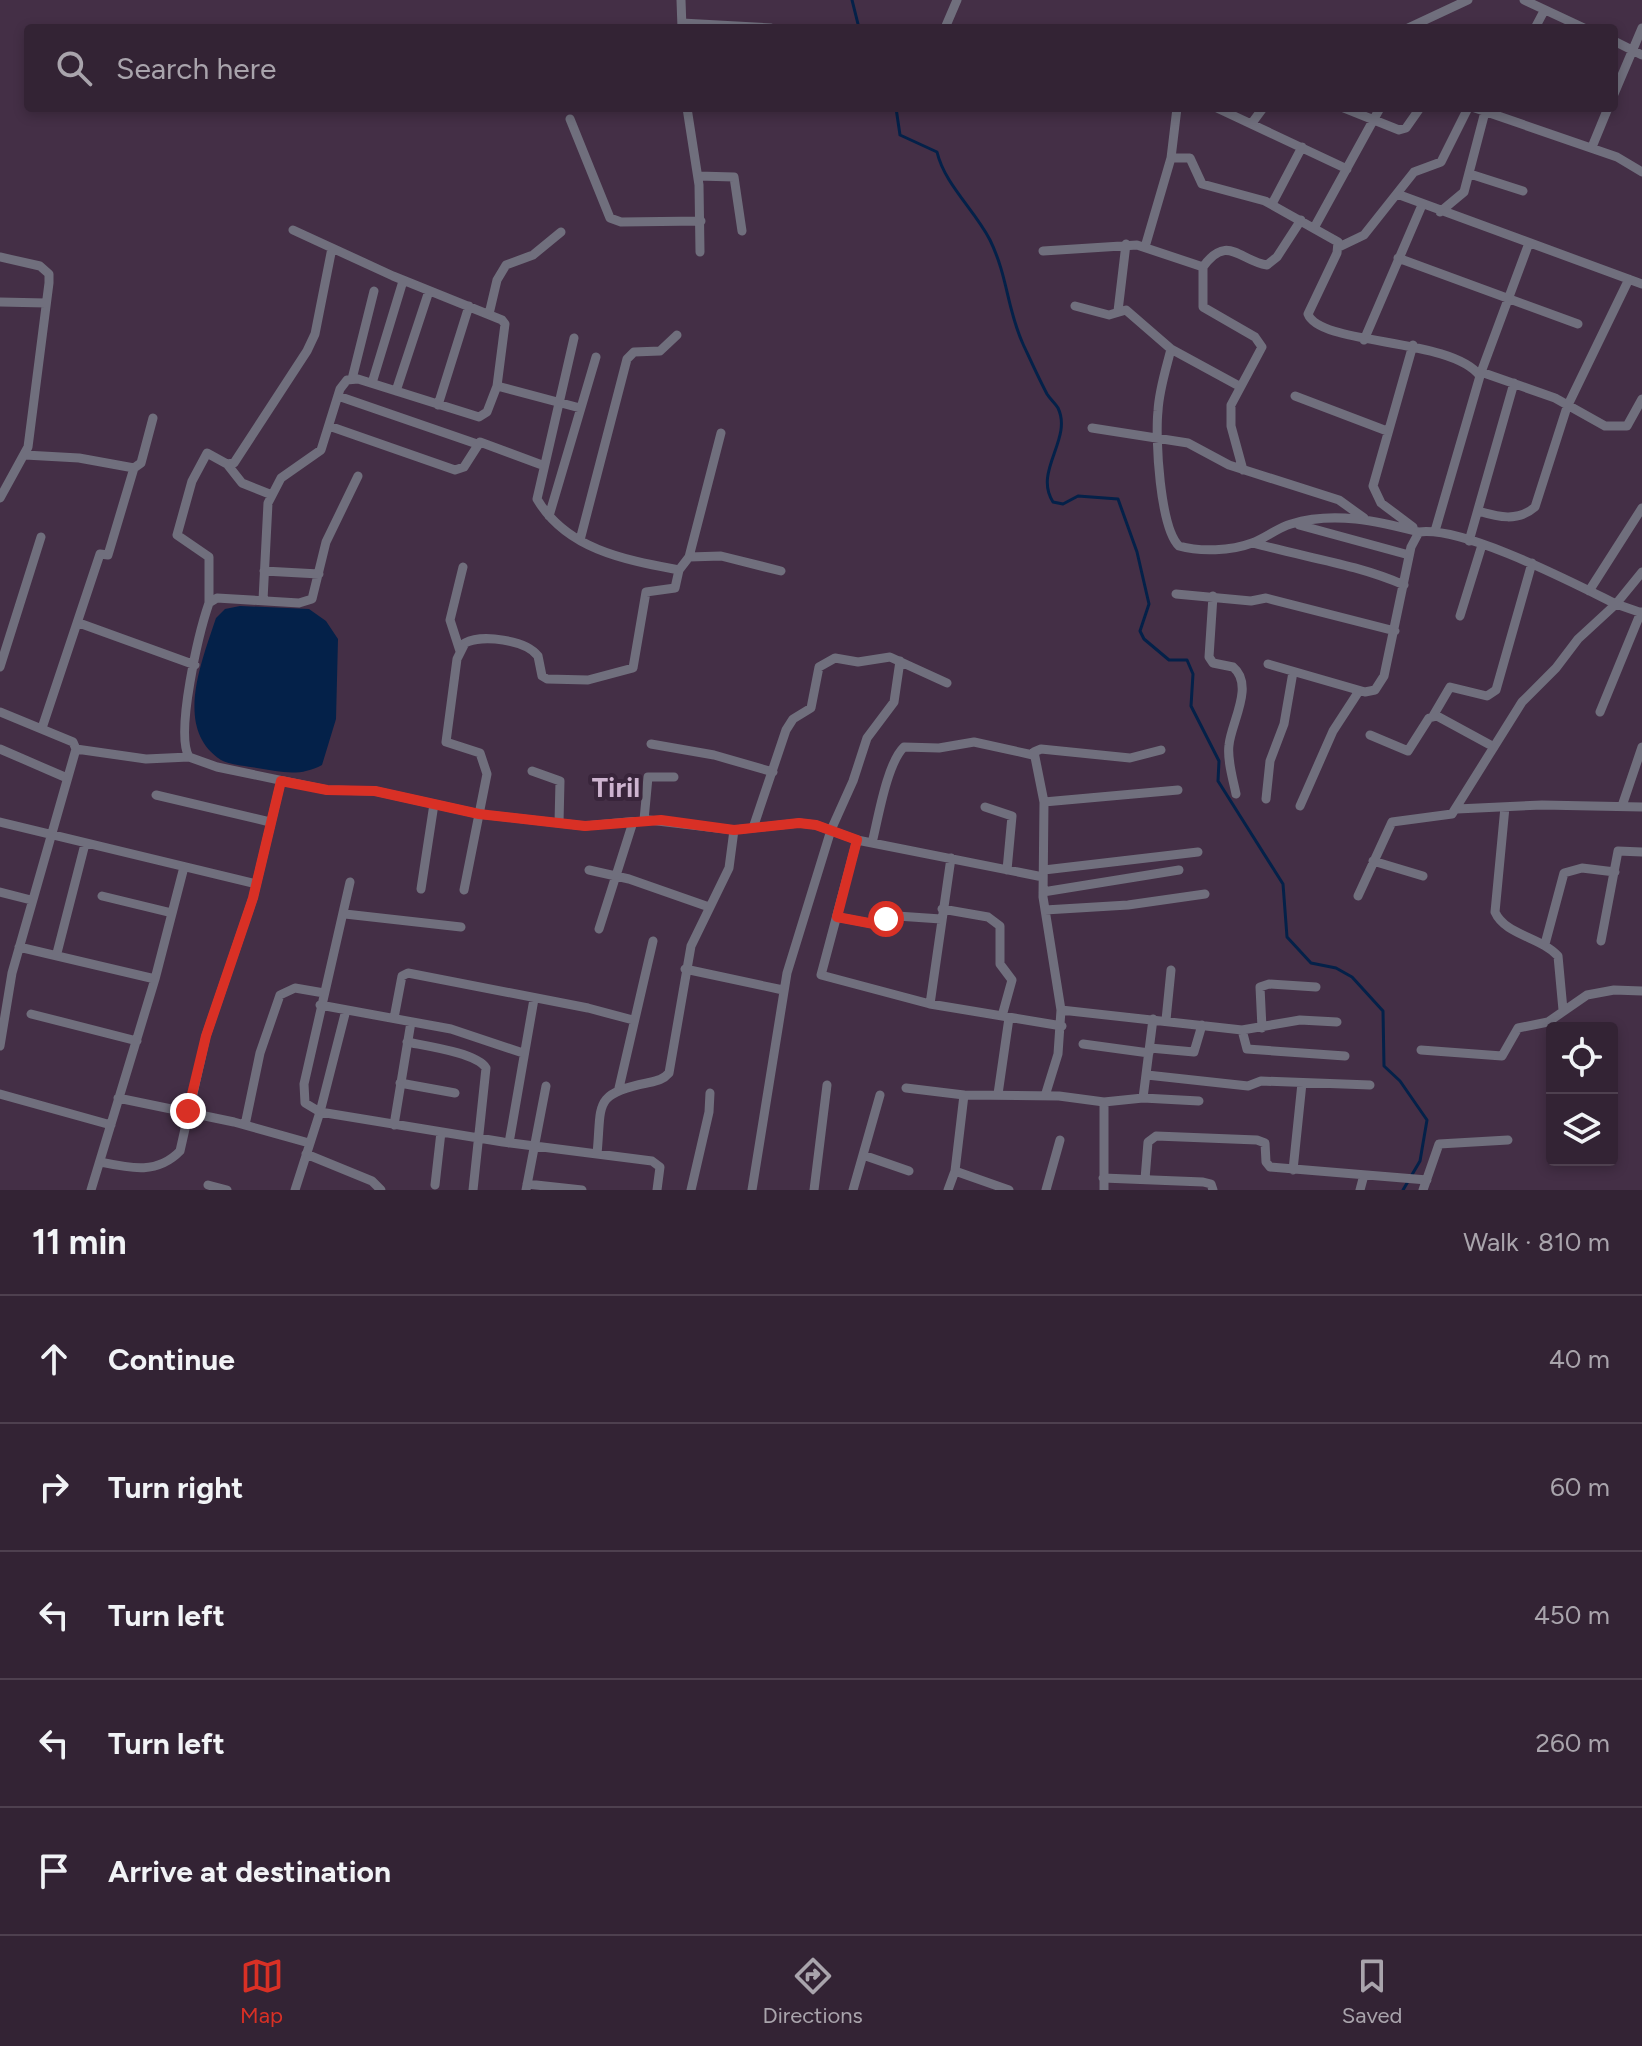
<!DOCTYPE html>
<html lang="en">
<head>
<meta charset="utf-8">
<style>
	:root { --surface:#332334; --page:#3e2f40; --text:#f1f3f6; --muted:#a9a4ac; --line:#4e404f; --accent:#d93025 }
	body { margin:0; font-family:Figtree,sans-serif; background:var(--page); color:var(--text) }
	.controls { position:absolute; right:24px; bottom:24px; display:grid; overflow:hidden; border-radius:8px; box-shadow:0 4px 12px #0003 }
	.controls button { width:72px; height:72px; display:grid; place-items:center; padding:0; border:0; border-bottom:2px solid var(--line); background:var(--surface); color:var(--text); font:40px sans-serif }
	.stop { position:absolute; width:24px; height:24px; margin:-18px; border:6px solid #d93025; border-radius:50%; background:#fff }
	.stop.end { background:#d93025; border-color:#fff; box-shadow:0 2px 8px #0008 }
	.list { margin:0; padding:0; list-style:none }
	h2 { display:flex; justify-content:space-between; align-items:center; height:104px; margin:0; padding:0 32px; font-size:34px }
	h2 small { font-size:26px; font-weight:400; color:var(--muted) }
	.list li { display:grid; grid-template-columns:52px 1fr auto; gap:24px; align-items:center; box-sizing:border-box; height:128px; padding:0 32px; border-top:2px solid var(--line) }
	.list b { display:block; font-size:30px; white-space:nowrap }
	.list em { font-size:26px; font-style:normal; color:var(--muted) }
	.icon { flex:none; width:44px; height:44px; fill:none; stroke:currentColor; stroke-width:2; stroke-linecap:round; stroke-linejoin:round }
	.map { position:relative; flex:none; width:1642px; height:1190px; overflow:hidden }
	.search { position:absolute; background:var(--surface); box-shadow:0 4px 12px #0003; left:24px; right:24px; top:24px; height:88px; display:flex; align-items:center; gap:20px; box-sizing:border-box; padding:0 28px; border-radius:8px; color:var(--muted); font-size:30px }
	.sheet { height:744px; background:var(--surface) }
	nav { display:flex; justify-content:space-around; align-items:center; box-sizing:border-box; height:112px; border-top:2px solid var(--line); background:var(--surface); font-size:22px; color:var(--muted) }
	nav a { display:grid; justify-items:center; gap:4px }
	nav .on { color:var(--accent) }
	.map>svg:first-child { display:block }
</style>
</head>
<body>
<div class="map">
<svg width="1642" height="1190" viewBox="0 0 1642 1190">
	<rect width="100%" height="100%" fill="#442f46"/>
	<!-- water -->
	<path fill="#042149" d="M240,606l69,3 17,12 12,18 -2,80 -14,46c-22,12 -41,7 -65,3 -11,-2 -27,-3 -36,-8 -48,-31 -19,-99 -5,-142l9,-9z"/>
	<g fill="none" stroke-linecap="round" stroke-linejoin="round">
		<!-- stream -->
		<path stroke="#042149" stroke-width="3" d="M852,0l7,28
			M896,108l4,27 37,17c8,33 37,57 53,88 18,37 17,69 33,104 7,15 16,35 24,50 3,5 8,9 11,14 15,31 -25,63 -5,94l10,2 15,-8 40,3 19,53 12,52 -9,27 4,8 25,21h18l6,14 -2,32 28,55 -1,20 65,103 4,53 24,26 25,5 16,9 31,34 1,55 16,15 27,39 -7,41 -17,29"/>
		<!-- street -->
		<path stroke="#706f7d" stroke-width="9" d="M681,0l1,28
			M1524,0l60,28
			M682,23l89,5
			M945,28l12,-28
			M1408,28l60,-28
			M1535,28l9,-17
			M1614,41l28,14
			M1614,94l28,-66
			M687,108l12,77 1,67
			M1217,108l130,61
			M1344,108l55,22 7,-2 14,-20
			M1475,108l142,49 25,15
			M570,119l40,99 11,4 80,-1
			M1252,123l11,-15
			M1592,147l16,-39
			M1171,158h19l12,26 63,17 73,41 -1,11 -29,61c12,32 143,23 172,62l-45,155
			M1470,174l53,17
			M698,176l36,1 8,54
			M1397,194l245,90
			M1272,204l30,-57
			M1440,212l24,-20 22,-84
			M1314,228l66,-120
			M293,230l100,46 109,44 3,4 -8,62
			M1145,247l26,-89 6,-50
			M1339,247l25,-12 50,-63 27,-10 27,-54
			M1043,251l94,-6 66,22v40l52,30 7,10 -31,58v21l12,44
			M0,257l40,9 9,8v9l-21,164 -28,51
			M1398,258l180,66
			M1203,267c24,-34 37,-6 64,-2l10,-8 24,-37
			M0,302l46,1
			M1075,306l34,9 17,-5 45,39 68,37
			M1118,311l8,-67
			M489,314l8,-34 9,-15 27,-10 28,-23
			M574,338l-37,161c30,51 89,61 142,71
			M1364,340l58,-135
			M1413,345l-40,141 8,17 32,24
			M1171,349c-5,20 -12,41 -13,62 -3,27 2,117 21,135 21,6 52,5 73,-3 14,-5 25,-15 39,-19 43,-13 87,-3 128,8
			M1481,372l74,26 50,28h22l15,-27
			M1480,375l49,-132
			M352,379l22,-88
			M372,383l31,-102
			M396,391l33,-100
			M338,396l139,48
			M1295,396l92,35
			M438,405l31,-99
			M329,426l126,44 9,-3 16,-25 62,23
			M1092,428l96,15 41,22 110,35 25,18
			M25,455l54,3 55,10 7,-5 12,-45
			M227,464l15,19 30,12
			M358,476l-32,66 -14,57 -13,4 -82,-5 -8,5c-10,29 -34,130 -20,154l28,10 110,23 48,1 104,23 106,12 64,-6 85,10 65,-7 17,2 41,15 186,37
			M1478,511c20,6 40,11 57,-4l32,-100 62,-128
			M549,516l47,-159
			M1299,525l110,30
			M580,540l47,-181 7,-7 26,-1 17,-16
			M1469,541l45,-158
			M1253,543c50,14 103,21 151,42
			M689,557l32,-124
			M264,571l55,3
			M1642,572l-26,32 26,9
			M1589,591l53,-83
			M1176,594l75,7 15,-3 129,33
			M1213,596l-4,61 4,6 20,4c22,18 -2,56 -4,78 -2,15 4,34 7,49
			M263,600l5,-97 13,-25 40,-28 19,-61 7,-9 11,-1 121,38 8,-5 10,-26 83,22
			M209,603v-46l-32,-22 15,-54 15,-28 20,11 7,-1 73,-112 8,-17 17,-86
			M1460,616l22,-71
			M79,623l116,42
			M460,651l-10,-31 13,-53
			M1268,664l97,28 10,-2 9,-14 27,-129 8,-15c45,-6 154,51 197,72l-38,35 -22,29 -34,34 -70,112 -60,8 -34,74
			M0,667l41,-130
			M0,712l73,30 3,7 -64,224 -12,73
			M1600,712l41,-100
			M1433,716l17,-29 37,9 9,-6 36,-127
			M42,728l58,-174 8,1 26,-87
			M1370,735l38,16 21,-33 8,-2 57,31
			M651,744l63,11 59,17
			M0,749l67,29
			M76,749l70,10 43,-2
			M532,771l28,10 -1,42
			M156,795l114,27
			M1266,799l4,-38 14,-37 9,-52
			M1044,802l134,-12
			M1300,806l33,-75 26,-40
			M1622,806l20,-59
			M985,807l27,9 -5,54
			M1505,807l-10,105c10,23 46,25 63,44l5,54
			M1457,809l85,-4 100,2
			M644,820l4,-43h26
			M0,822l256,62
			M753,828l33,-98 7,-11 18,-11 8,-41 16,-9 23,4 32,-5 57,26
			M857,840l-36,135 109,29 132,22
			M872,843c6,-24 15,-80 32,-96l35,1 35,-6 59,13
			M1373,861l50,15
			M589,870l40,9 80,28
			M1044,870l154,-18
			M421,889l13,-85
			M464,890l23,-116 -7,-21 -34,-11 11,-83 8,-16c17,-9 61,-3 73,13l4,20 5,3 41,1 45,-12 13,-76 29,-4 4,-18 10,-13 32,-1 60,15
			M0,892l31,8
			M1043,892l136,-22
			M102,896l70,17
			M942,909l46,8 12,9v38l12,16 -10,36
			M1045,910l83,-5 77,-11
			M345,914l116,13
			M837,917l37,7 23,-8 44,3
			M599,929l34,-107
			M1601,941l17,-90 24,1
			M1545,944l19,-71 18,-5 33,4
			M19,947l136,32
			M57,953l28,-109
			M685,969l98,21
			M930,1004l21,-146
			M320,1005l131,24 72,24
			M346,1010l-26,102 -15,-9 -1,-19 46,-202
			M1061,1010l181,20 58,-10 37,2
			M31,1014l106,27
			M394,1018l8,-42 6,-3 180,35 45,12
			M1166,1020l5,-50
			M1262,1028l-2,-41 9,-3 47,3
			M1242,1030l5,19 98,7
			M407,1042c19,4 70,11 79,26l-13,122
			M1083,1044l66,9
			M1150,1048l44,4 8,-27
			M1421,1050l81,6 16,-28 30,-6 39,-27 27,-5 28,1
			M1147,1075l101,11 13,-5 109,4
			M400,1083l55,10
			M619,1088l34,-147
			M906,1088l58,7
			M0,1094l111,31
			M998,1094l11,-76
			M1045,1096l13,-42 3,-44 -18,-113 1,-95 -10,-50 7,-3 89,9 31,-8
			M118,1098l116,24 75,21
			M1143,1098l56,3
			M245,1125l15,-72 20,-58 15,-7 29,5
			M394,1125l17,-103
			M509,1143l25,-144
			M306,1154l66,27 9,9
			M597,1154c5,-50 -5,-60 50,-71 9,-2 16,-3 22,-10l22,-127 38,-78 5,-38
			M863,1155l46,16
			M100,1162c29,6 57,13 80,-11l26,-115 47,-138 28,-117
			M1293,1170l9,-87
			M1103,1178l100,4 8,2 2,6
			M1145,1179l3,-37 8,-6 101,4 8,3 1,19 4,5 157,13
			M527,1184l55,6
			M208,1185l19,5
			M435,1185l6,-53
			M91,1190l64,-211 29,-112
			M295,1190l25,-78 183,30 149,19 8,6 -3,23
			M526,1190l20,-104
			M691,1190l18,-78 1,-19
			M752,1190l35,-217 44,-143 22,-49 14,-43 27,-36 6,-41
			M814,1190l13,-105
			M853,1190l27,-95
			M948,1190l7,-19
			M1009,1190l-54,-19 9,-76 95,1 45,6
			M1046,1190l14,-50
			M1104,1190v-88l39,-4 10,-79
			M1360,1190l4,-15
			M1423,1190l16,-46 69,-4"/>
	</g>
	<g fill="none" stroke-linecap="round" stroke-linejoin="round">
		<!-- route -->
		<path stroke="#d93025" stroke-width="10" d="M188,1111l18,-75 47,-138 28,-117 46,9 48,1 104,23 106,12 76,-6 73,10 65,-7 17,2 41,15 -20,77 37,7 12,-5"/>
	</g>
	<g text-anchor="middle" stroke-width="8" stroke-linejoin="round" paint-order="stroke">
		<!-- district labels -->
		<g font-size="28" font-weight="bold" fill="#ceb4d0" stroke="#39253b">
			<text x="616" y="797">Tiril</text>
		</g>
	</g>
</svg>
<div class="controls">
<button><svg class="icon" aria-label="locate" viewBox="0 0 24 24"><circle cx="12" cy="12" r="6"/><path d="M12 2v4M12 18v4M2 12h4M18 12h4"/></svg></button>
<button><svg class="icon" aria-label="layers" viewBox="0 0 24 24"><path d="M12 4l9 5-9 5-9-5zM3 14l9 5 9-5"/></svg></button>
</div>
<div class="stop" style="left:886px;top:919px"></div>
<div class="stop end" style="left:188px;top:1111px"></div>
<div class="search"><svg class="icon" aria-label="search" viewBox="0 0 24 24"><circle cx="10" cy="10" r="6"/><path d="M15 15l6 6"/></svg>Search here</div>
</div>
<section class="sheet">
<h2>11 min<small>Walk · 810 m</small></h2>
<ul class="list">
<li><svg class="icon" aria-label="ahead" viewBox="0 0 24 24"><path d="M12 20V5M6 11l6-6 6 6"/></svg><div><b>Continue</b></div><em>40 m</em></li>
<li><svg class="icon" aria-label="right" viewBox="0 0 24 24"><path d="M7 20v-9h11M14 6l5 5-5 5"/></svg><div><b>Turn right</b></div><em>60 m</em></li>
<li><svg class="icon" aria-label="left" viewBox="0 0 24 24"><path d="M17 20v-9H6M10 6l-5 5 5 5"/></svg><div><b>Turn left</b></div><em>450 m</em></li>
<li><svg class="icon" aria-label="left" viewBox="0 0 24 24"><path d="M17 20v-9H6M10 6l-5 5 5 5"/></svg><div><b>Turn left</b></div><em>260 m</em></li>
<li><svg class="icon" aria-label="arrive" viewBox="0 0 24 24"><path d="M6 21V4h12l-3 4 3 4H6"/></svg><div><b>Arrive at destination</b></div></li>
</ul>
</section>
<nav>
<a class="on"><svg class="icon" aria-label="map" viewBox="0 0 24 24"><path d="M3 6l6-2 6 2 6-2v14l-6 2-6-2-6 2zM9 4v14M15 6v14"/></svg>Map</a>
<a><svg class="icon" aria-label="directions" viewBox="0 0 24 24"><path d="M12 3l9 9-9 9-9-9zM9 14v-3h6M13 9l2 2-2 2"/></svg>Directions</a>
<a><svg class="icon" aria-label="saved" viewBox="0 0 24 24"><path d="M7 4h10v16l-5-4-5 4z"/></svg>Saved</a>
</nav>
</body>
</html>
